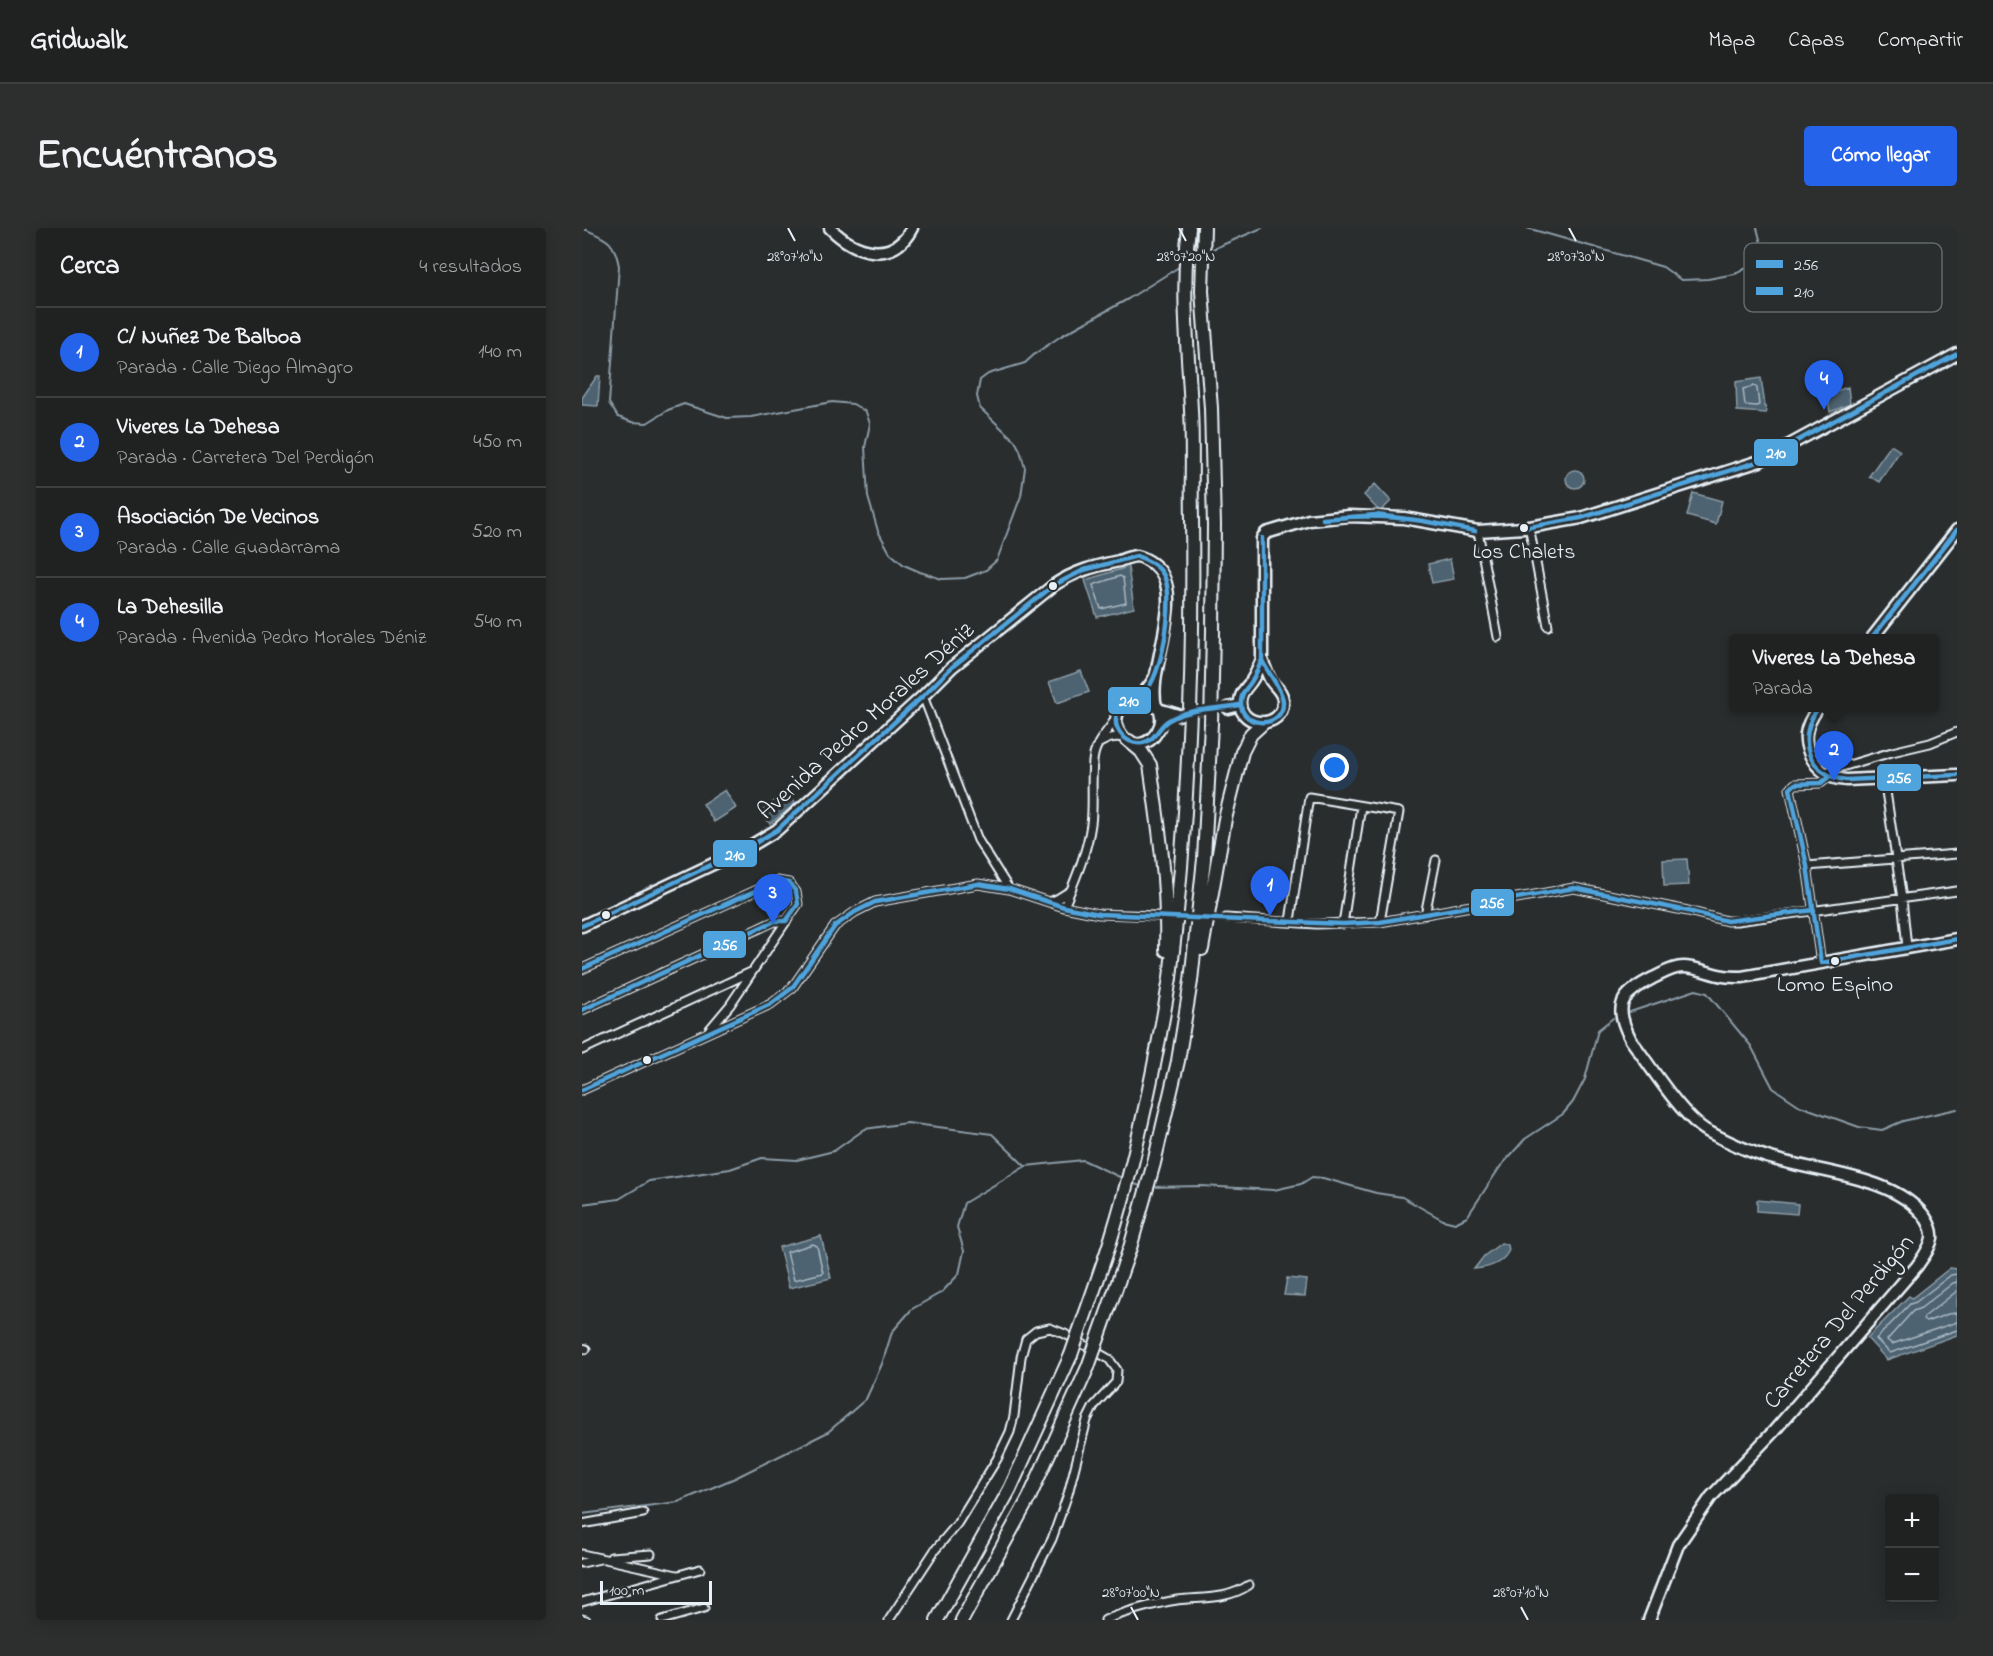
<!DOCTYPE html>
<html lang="es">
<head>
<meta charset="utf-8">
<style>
	:root { --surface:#202222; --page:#2d2f2f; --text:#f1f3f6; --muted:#a2a4a5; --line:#3d3f40; --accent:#2563eb }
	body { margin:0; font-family:"Indie Flower",sans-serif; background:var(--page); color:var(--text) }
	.controls { position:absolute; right:18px; bottom:18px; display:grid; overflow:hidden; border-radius:6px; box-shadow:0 3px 15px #0003 }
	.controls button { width:54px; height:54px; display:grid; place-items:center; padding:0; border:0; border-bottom:2px solid var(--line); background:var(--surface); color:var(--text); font:30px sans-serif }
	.scale { position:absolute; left:18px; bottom:15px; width:112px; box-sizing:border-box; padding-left:6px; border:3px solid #e8f1f8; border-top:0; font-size:16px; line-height:21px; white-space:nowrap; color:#e8f1f8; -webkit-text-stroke:4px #2a2d2e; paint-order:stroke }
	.you { position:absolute; left:753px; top:540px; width:21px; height:21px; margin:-15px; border:4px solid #fff; border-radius:50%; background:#1a73e8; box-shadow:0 0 0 9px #1a73e833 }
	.badge { display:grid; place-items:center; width:39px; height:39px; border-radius:50%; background:var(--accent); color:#fff; font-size:20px; font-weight:700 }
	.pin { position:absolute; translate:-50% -50px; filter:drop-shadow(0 2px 3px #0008) }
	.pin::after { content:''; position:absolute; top:32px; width:21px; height:18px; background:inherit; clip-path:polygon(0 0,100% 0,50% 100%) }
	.popup { position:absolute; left:1147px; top:406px; width:210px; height:78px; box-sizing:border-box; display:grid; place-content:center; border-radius:6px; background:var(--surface); filter:drop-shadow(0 2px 4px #0005); font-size:20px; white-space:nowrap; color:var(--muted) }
	.popup b { font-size:22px; color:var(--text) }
	.popup::after { content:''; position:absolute; left:50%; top:100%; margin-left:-12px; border:12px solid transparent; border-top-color:var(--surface) }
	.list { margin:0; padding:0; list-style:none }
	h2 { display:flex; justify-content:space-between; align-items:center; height:78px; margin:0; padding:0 24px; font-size:26px }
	h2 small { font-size:20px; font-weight:400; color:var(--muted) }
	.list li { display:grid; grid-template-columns:39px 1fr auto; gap:18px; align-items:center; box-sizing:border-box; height:90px; padding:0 24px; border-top:2px solid var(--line) }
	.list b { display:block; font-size:22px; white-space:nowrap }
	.list p { margin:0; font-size:20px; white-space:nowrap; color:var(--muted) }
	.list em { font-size:20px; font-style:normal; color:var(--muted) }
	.map { position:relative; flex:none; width:1375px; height:1392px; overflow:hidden; border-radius:6px }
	header { display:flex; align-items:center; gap:36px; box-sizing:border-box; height:84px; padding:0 30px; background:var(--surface); border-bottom:2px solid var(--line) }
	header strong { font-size:28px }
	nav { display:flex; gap:33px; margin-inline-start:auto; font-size:21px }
	.intro { display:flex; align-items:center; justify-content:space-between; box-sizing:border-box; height:144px; padding:0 36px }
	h1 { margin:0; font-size:42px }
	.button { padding:15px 27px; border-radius:6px; background:var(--accent); color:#fff; font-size:21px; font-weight:700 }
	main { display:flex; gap:36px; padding:0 36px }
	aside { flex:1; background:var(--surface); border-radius:6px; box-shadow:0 3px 15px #0003 }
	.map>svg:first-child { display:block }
</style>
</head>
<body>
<header>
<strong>Gridwalk</strong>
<nav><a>Mapa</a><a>Capas</a><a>Compartir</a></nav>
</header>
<div class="intro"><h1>Encuéntranos</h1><a class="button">Cómo llegar</a></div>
<main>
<aside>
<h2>Cerca<small>4 resultados</small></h2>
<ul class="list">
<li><span class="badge">1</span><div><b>C/ Nuñez De Balboa</b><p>Parada · Calle Diego Almagro</p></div><em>140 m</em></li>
<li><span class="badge">2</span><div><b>Viveres La Dehesa</b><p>Parada · Carretera Del Perdigón</p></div><em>450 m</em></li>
<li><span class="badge">3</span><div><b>Asociación De Vecinos</b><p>Parada · Calle Guadarrama</p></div><em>520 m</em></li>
<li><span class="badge">4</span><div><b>La Dehesilla</b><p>Parada · Avenida Pedro Morales Déniz</p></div><em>540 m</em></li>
</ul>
</aside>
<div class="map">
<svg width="1375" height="1392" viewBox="0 0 1375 1392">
	<rect width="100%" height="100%" fill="#2a2d2e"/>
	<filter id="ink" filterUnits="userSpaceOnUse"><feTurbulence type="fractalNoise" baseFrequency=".0167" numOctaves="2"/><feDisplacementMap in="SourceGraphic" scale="12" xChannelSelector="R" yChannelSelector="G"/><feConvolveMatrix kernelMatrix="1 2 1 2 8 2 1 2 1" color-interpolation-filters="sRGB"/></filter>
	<g filter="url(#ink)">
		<!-- water -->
		<path fill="#4d6371" stroke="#8b9ca7" stroke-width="1.5" d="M15,148h3l-2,30 -16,-1v-7z
			M1179,150l5,35 -29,-2 -1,-29z
			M1266,159l2,17 -20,8 -3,-18z
			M1309,217l9,6 -21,31 -10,-6z
			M984 251a9 9 0 1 1 18 0a9 9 0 1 1-18 0Z
			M793,256l16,17 -11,11 -16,-17z
			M1111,265l29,8 -6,23 -29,-8z
			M868,331l4,20 -22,4 -4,-19z
			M546,339l6,41 -37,9 -12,-37z
			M499,443l8,21 -32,11 -8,-21z
			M143,562l11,18 -22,14 -11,-18z
			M204,564l10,11 -26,21 -9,-12z
			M1105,631l2,26 -25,1 -1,-26z
			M1175,972l41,4 -1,10 -40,-3z
			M239,1008l10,42 -42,10 -10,-41z
			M919,1015l7,2 1,5c-6,14 -21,18 -35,19l10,-13z
			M1368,1040l7,1v66l-70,25 -20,-22 42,-42 3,2z
			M705,1050l20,2 -2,16 -21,-1z"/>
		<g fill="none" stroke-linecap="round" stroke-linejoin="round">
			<!-- shore -->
			<path stroke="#aab8c2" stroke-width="1.5" d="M1172,158l3,2 2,17 -3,1 -11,-1 -2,-16z
				M538,348l3,2 3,25 -25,6 -8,-24z
				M231,1016l4,2 6,27 -29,7 -7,-28z
				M1375,1046l-6,1 -35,27 -6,2 -34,35 14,14 67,-23
				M1375,1054l-4,1 -32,25 -8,3 -26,29 5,4 65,-22
				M1375,1063l-33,26 -1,3 3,2 22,-8 9,-1"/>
			<!-- stream -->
			<path stroke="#8b9ca7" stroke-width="2" d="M0,0c24,11 32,11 37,38l-10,137 9,14 14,5 15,1 21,-13 16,-6 43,14 24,-1 81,-15 21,2 13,8 4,12 -5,23 3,50 10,34 12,22 14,12 16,7 22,7 23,-1 21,-8 11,-10 24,-64 4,-28 -5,-18 -5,-9 -35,-33 -3,-12 3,-16 8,-6 37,-11 11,-10 25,-17 67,-37 54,-34
				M945,0l136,39 18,13 27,-1 27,-5 19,-10 9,-13 -6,-23
				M626,23l54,-23
				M1048,784l66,-22 11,3 44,53 22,42 27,18 59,21 23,3 21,-9 54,-12
				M550,955l11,4
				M570,959l50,-1 72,4 27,-6 11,-7 11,1 53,15 26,4 41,23 12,3 12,-6 33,-50 25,-28 38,-25 10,-12 12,-23 13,-49 15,-12
				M0,976l37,-5 30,-18 81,-12 32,-11 35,2 37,-9 31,-22 42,-6 85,11 33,32
				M0,1286l96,-12 57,-24 93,-46 38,-33 16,-35 10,-32 20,-23 30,-17 17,-18 5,-23 -7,-24 7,-24 62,-37 57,-6 41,19"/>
			<!-- street-tunnel -->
			<path stroke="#464a4c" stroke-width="7" stroke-dasharray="7 3.5" stroke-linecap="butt" d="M592,689l52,1"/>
			<!-- secondary-tunnel -->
			<path stroke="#464a4c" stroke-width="10" stroke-dasharray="10 5" stroke-linecap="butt" d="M596,487l50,-7"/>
			<!-- street casing -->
			<g stroke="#e8f1f8" stroke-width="11">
				<path id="street" d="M947,298l19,100
					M896,303l20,106
					M341,468l55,144 31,49
					M516,516c10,-6 16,-8 26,-6
					M1243,544l67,-20 38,-9 27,-11
					M1302,550l18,121 5,48
					M1225,638l150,-12
					M467,674l8,-3 13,-8
					M482,679c11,-27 23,-54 27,-83 3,-22 -1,-50 3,-69 3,-15 14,-23 21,-36
					M843,687l11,-55
					M644,690l90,6 64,-2 194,-34 114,23 39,10h10l220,-30
					M708,693l19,-124 90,15 -19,110
					M761,696l18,-118
					M1239,735l-14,-97 -17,-77 5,-5 26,-1 9,-7
					M0,741l195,-88 12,2 7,9 2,12 -68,101 -21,25
					M0,782l193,-89h11
					M0,822l169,-78
					M0,862l189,-86 21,-16 43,-62 20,-14 20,-10 103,-18 31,5 55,18 35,7 60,2
					M0,1120l4,1
					M0,1296l61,-11
					M0,1326l95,21
					M29,1329l40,-3
					M0,1335l18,-4
					M0,1374l118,-33
					M0,1391l4,1
					M80,1392l42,-12
					M307,1392l46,-70 22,-26 40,-65 13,-27 4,-16 7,-59 5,-18 10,-8 14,-3 15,6 44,25 8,11 -1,12 -22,24 -7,14 -19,74 -16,45 -41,81
					M523,1392c19,-8 52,-17 72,-20 26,-3 50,0 72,-15"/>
			</g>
			<!-- secondary casing -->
			<g stroke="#e8f1f8" stroke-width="15">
				<path id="secondary" d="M1290,410l85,-108
					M680,432c-4,7 -7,18 -13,24 -3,4 -6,6 -8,12 -9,31 44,37 42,4 -1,-9 -7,-12 -12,-19 -4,-7 -6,-14 -9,-21v-122l4,-5 43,-13 40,-4 55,2 74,13 46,-3 57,-10 179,-57 197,-107
					M555,470c51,5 9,71 -16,36 -5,-6 -6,-14 -3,-22 4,-11 13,-10 21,-16 7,-4 11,-11 15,-17
					M646,480l12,-3
					M1236,480c-5,7 -11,16 -12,26 -2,16 11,37 26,43 4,2 9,2 14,3l111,-5
					M576,481l20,6
					M0,698l165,-78 30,-18 146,-134 29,-29 102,-82c21,-14 41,-19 65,-24 5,-2 12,-5 18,-5 5,1 12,5 16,8 37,28 -7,104 3,142
					M1067,1392l29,-75 33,-48 63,-66 143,-165c6,-9 13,-17 15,-28 1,-7 -3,-15 -7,-21 -31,-41 -104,-44 -151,-58 -23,-6 -46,-17 -67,-28 -25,-14 -58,-67 -76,-91 -18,-35 -11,-45 22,-62 9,-4 19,-11 30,-11 14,0 27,7 41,9 6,1 12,1 18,1l215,-38"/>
			</g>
			<!-- primary casing -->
			<g stroke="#e8f1f8" stroke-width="15">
				<path id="primary" d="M248,0c25,25 63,37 82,0"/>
			</g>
			<!-- highway casing -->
			<g stroke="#e8f1f8" stroke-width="16">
				<path id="highway" d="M547,513l12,10 9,14c9,62 18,123 16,185
					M620,721l23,-130 17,-67 9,-18 12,-11
					M588,750c18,-152 24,-306 22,-459 -1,-36 1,-73 -1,-109 -3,-61 -10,-121 -2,-182
					M609,753l13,-122 7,-135 2,-92 1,-107 -3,-117 -9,-117 2,-63
					M355,1392l73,-131 61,-134
					M380,1392l67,-122 59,-131"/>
			</g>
			<!-- street -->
			<use href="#street" stroke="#2a2d2e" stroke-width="7"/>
			<!-- secondary -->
			<use href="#secondary" stroke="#2a2d2e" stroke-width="10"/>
			<!-- primary -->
			<use href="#primary" stroke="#2a2d2e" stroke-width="10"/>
			<!-- highway -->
			<use href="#highway" stroke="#2a2d2e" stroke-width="12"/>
			<!-- highway-bridge casing -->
			<g stroke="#e8f1f8" stroke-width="16" stroke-linecap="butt">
				<path id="highway-bridge" d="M489,1127c13,-38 27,-75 39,-113 27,-86 45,-175 60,-264
					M506,1139l42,-119 24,-85 24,-102 13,-80"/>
			</g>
			<!-- highway-bridge -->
			<use href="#highway-bridge" stroke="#2a2d2e" stroke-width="12"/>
			<!-- bus-1 casing -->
			<g stroke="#2a2d2e" stroke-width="9">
				<path id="bus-1" d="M1290,410l85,-108
					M1236,480c-22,31 -11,66 28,72l111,-5
					M1248,548l-9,7 -26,1 -5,5 17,77 14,97 136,-24
					M0,741l195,-88 12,2 7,9 2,12 -12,17h-11l-193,89
					M0,862l189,-86 21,-16 43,-62 20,-14 20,-10 103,-18 31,5 55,18 35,7 244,10 37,-2 194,-34 114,23 39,10 87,-11"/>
			</g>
			<!-- bus-2 casing -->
			<g stroke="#2a2d2e" stroke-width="9">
				<path id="bus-2" d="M999,290l179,-57 197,-107
					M741,291l53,-4 47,6
					M741,291c33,-4 67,-3 100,2
					M841,293l52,10
					M841,293l52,10
					M942,300l57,-10
					M942,300l57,-10
					M680,310v122
					M555,328c10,4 20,8 26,18 13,21 0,95 -15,114 -8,11 -26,11 -31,26 -5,15 9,31 25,29 14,-2 16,-17 27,-23 21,-12 48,-11 71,-15
					M680,432c5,12 20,29 21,41 2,31 -50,27 -41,-5 1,-5 4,-7 7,-11 6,-8 9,-17 13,-25z
					M0,698l165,-78 30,-18 146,-134 29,-29 102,-82 30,-15 53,-14"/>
			</g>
			<!-- bus-1 -->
			<use href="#bus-1" stroke="#50a4dd" stroke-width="4.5"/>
			<!-- bus-2 -->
			<use href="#bus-2" stroke="#50a4dd" stroke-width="4.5"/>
		</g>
	</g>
	<!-- ticks -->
	<path fill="none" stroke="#e8f1f8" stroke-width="2" d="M206,0l7,13M597,0l7,13M987,0l7,13M549,1379l7,13M939,1379l7,13"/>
	<!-- markers -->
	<g fill="#e8f1f8" stroke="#2a2d2e" stroke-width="2">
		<circle cx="942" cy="300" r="5"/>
		<circle cx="471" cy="358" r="5"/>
		<circle cx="24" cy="687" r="5"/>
		<circle cx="1253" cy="733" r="5"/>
		<circle cx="65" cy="832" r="5"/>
	</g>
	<g text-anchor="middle" stroke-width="6" stroke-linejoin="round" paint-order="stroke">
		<!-- bus labels -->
		<g font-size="22" fill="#e8f1f8" stroke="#2a2d2e">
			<text x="942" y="330">Los Chalets</text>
			<text x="1253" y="763">Lomo Espino</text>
		</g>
		<!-- street labels -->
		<g font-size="24" fill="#e8f1f8" stroke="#2a2d2e">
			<text transform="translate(283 492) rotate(-42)" y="8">Avenida Pedro Morales Déniz</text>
			<text transform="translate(1256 1093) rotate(-50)" y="8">Carretera Del Perdigón</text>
		</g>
	</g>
	<!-- legend -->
	<rect x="1162" y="15" width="198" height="69" rx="9" fill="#2a2d2e" stroke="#63686b" stroke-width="1.5"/>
	<rect x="1174" y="32" width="27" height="8" fill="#50a4dd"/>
	<rect x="1174" y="59" width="27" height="8" fill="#50a4dd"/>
	<g font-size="16" fill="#e8f1f8">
		<text x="1212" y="42">256</text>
		<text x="1212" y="69">210</text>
	</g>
	<g font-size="15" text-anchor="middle" fill="#e8f1f8" stroke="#2a2d2e" stroke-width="6" stroke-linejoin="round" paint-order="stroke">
		<text x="213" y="33">28°07'10"N</text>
		<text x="604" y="33">28°07'20"N</text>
		<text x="994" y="33">28°07'30"N</text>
		<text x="549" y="1369">28°07'00"N</text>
		<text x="939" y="1369">28°07'10"N</text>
	</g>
	<g stroke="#2a2d2e" stroke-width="2">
		<rect x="1171" y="210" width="46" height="29" rx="6" fill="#50a4dd"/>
		<rect x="525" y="458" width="45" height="29" rx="6" fill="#50a4dd"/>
		<rect x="1294" y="535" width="46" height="29" rx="6" fill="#50a4dd"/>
		<rect x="130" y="611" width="46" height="29" rx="6" fill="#50a4dd"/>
		<rect x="888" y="660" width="45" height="29" rx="6" fill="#50a4dd"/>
		<rect x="120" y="702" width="45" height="29" rx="6" fill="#50a4dd"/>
	</g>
	<g font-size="16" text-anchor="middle" font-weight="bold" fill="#fff">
		<text x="1194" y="230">210</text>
		<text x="547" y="478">210</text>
		<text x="1317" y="555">256</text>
		<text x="153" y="632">210</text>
		<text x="910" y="680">256</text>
		<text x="143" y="722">256</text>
	</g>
</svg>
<div class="controls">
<button>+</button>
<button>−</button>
</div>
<div class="scale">100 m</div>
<div class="you"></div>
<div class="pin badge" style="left:688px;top:688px">1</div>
<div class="pin badge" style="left:1252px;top:553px">2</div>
<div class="popup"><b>Viveres La Dehesa</b>Parada</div>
<div class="pin badge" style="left:191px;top:696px">3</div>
<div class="pin badge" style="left:1242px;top:182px">4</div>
</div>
</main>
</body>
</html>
